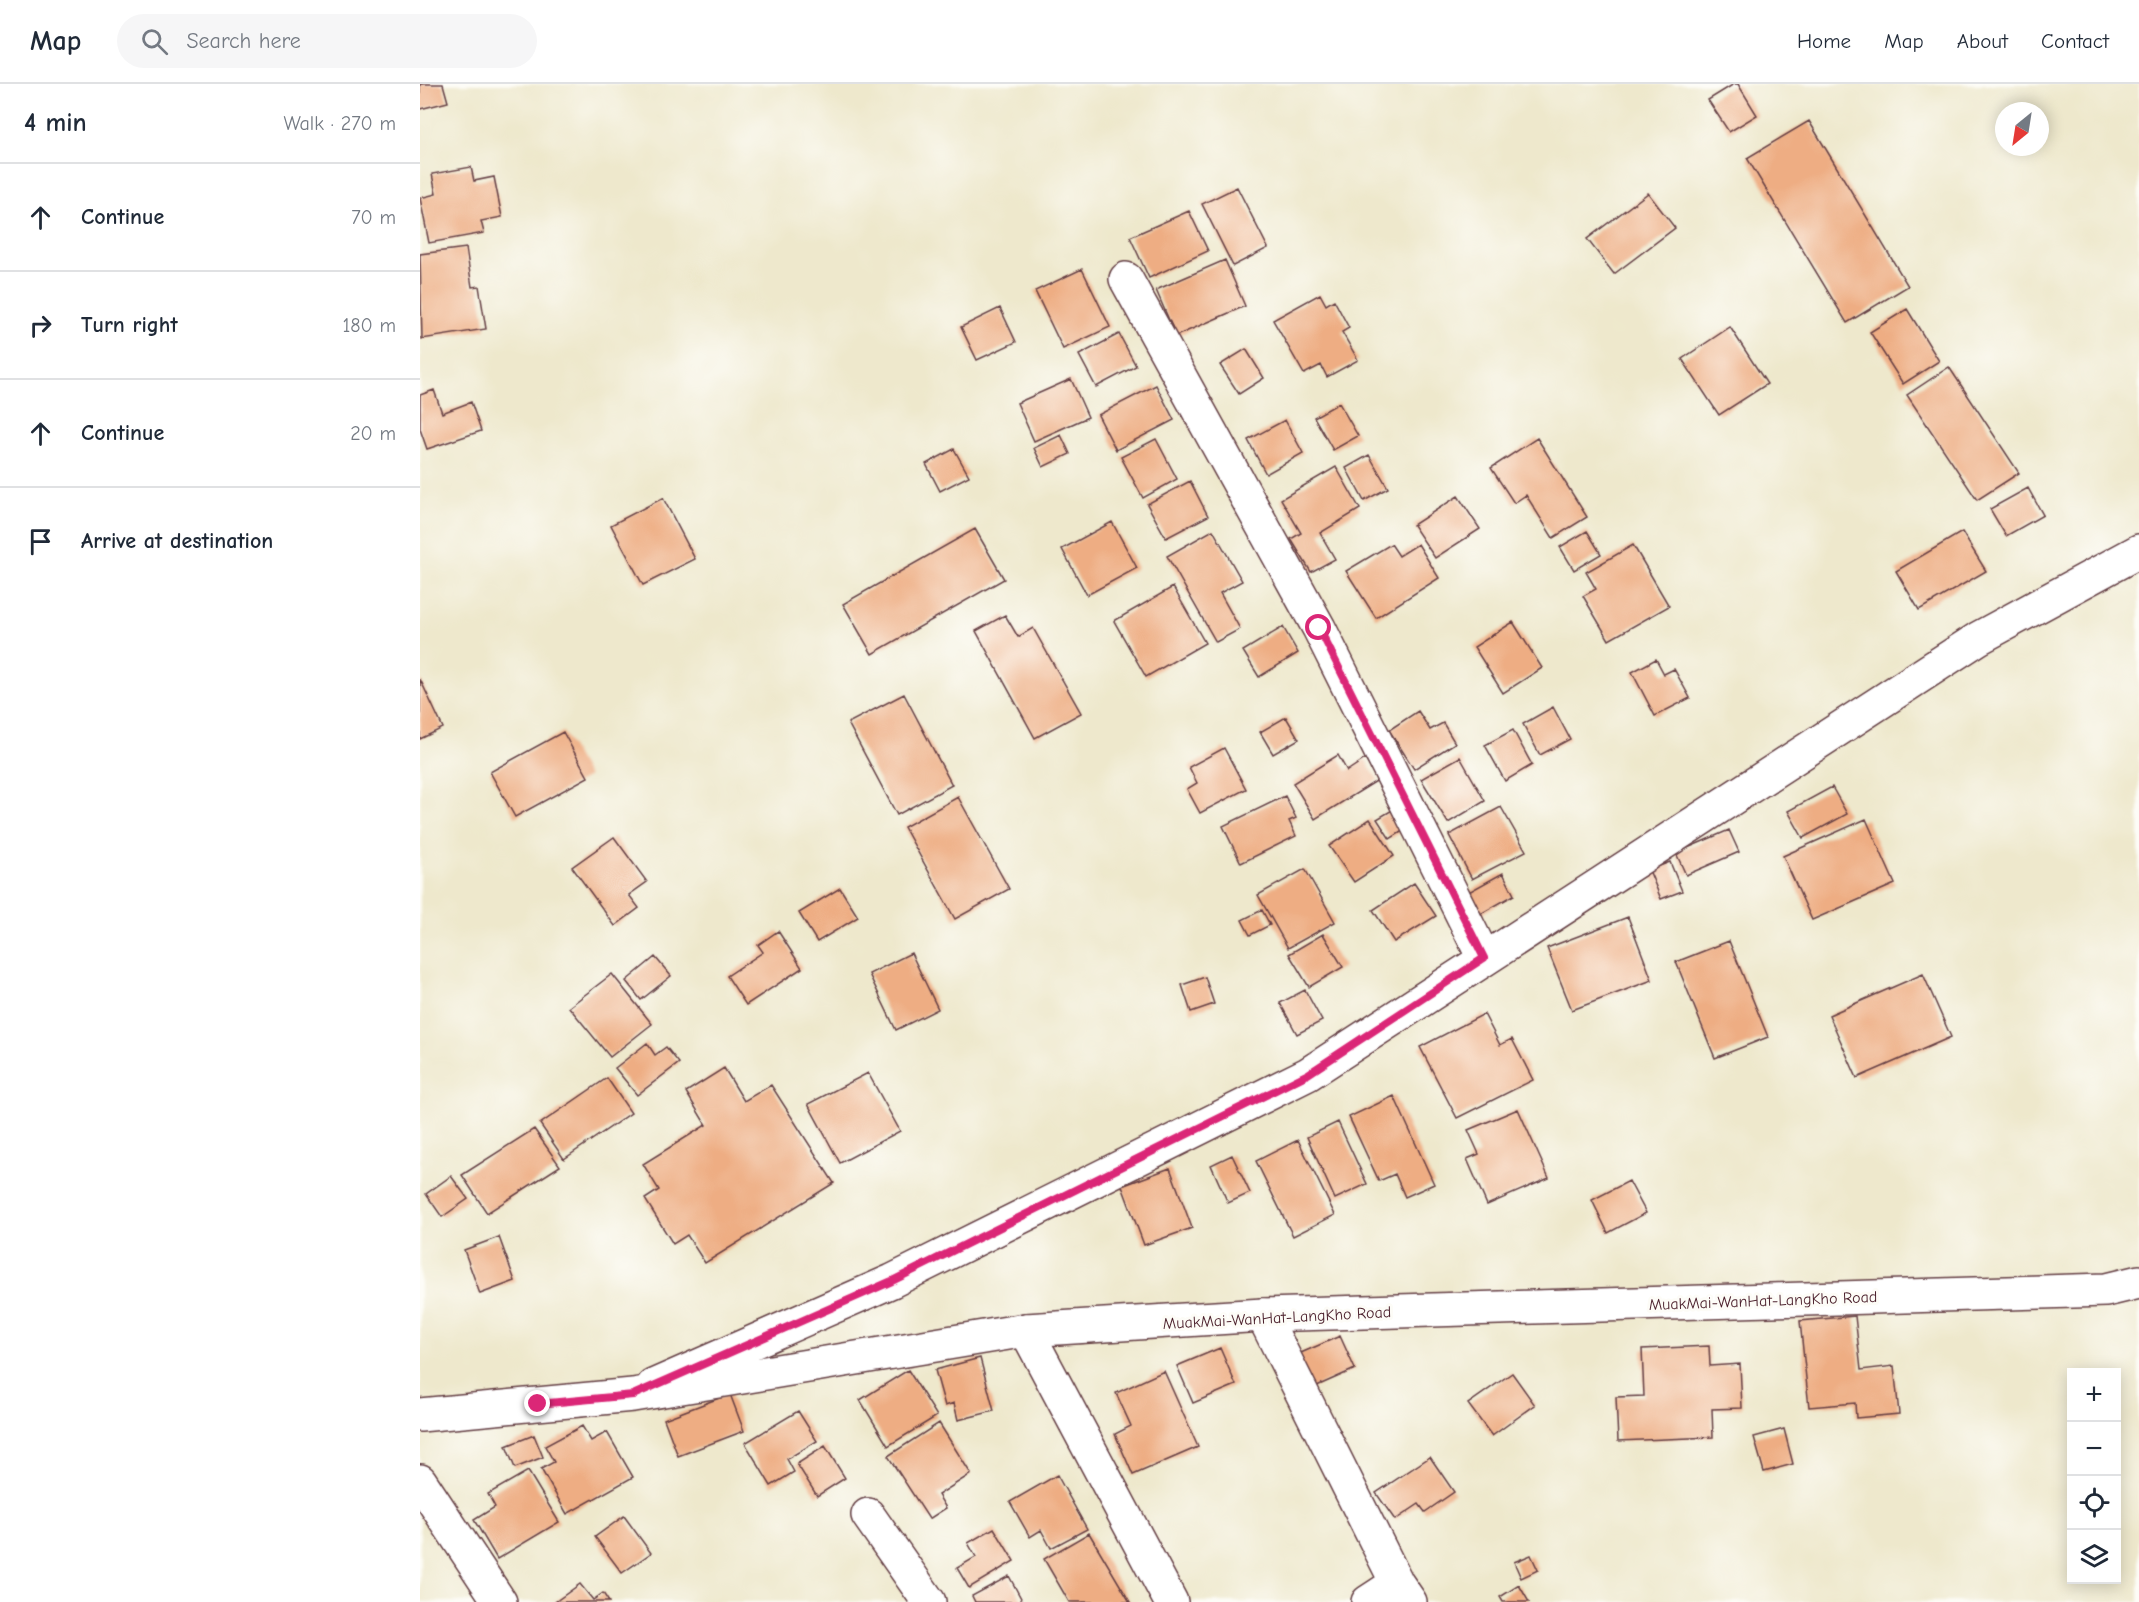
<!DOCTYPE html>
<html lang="en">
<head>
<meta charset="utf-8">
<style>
	:root { --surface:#fff; --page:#f6f6f7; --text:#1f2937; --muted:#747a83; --line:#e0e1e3 }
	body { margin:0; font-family:"Comic Neue",sans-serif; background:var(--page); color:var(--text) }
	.controls { position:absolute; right:18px; bottom:18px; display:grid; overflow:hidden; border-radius:0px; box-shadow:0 3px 15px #0003 }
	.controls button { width:54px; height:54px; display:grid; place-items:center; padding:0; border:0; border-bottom:2px solid var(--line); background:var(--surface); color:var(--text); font:30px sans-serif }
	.compass { position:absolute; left:1575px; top:18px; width:54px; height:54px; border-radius:50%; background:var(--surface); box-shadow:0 3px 15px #0003; rotate:210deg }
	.stop { position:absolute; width:18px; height:18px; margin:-14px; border:4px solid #db2777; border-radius:50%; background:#fff }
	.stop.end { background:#db2777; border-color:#fff; box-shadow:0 2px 6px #0008 }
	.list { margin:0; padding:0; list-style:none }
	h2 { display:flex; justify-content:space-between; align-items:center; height:78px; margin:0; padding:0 24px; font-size:26px }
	h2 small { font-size:20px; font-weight:400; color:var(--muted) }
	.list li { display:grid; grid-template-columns:39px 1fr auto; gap:18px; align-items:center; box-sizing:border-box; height:108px; padding:0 24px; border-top:2px solid var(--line) }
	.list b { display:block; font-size:22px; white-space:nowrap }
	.list em { font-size:20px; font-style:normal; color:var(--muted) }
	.icon { flex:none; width:33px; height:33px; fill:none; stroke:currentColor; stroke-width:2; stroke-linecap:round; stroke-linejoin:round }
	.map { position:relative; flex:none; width:1719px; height:1518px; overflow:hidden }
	header { display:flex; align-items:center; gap:36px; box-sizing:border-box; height:84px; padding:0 30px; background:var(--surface); border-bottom:2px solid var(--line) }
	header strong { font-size:28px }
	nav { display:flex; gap:33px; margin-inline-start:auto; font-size:21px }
	.search { width:420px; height:54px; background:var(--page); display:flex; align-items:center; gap:15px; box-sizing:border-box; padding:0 21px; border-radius:33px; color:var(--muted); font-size:22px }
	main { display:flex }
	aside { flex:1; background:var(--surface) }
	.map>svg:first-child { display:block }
</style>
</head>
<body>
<header>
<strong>Map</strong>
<div class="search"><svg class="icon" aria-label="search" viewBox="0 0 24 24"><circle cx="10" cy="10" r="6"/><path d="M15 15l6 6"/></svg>Search here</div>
<nav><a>Home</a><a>Map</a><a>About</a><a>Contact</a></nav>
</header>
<main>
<aside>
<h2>4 min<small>Walk · 270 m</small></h2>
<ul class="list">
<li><svg class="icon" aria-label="ahead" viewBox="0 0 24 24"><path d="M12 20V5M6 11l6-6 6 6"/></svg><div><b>Continue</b></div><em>70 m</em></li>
<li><svg class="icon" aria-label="right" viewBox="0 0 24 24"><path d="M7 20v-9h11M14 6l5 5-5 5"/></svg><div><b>Turn right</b></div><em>180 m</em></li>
<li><svg class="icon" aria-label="ahead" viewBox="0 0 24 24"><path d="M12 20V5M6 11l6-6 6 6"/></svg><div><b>Continue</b></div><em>20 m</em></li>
<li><svg class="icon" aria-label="arrive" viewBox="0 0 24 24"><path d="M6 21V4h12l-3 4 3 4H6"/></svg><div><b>Arrive at destination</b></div></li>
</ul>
</aside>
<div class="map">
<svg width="1719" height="1518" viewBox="0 0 1719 1518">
	<rect width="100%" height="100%" fill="#fdfcf7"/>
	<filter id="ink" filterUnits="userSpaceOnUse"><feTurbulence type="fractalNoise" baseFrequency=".0167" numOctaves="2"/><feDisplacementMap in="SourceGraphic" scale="12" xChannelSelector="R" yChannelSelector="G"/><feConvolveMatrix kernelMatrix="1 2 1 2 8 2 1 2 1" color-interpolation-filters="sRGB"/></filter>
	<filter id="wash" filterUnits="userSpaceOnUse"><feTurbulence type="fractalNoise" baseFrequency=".008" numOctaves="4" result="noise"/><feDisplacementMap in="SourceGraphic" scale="24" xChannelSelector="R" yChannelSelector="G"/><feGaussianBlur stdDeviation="1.35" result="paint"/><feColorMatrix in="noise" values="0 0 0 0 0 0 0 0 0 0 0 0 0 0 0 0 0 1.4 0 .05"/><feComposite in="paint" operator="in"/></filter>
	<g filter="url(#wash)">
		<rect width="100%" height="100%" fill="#eee8cc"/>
		<g id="blocks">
			<!-- building -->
			<path fill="#eead83" d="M0,0h23l5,18 -28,7z
				M1314,0h4l19,31 -28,17 -21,-32z
				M1389,37l99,165 -61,37 -100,-165z
				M51,83l3,14 20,-4 8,40 -21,4 3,12 -55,10 -9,-45 16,-4 -4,-20z
				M817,103l31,61 -35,18 -31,-62z
				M1228,109l27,35 -61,46 -27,-35z
				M769,127l19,40 -59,27 -19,-41z
				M46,164l6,39 7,-1 7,43 -64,10 -2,-85z
				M805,176l20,46 -69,30 -20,-46z
				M662,185l28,58 -47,22 -28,-58z
				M900,210l6,11 8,-5 15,28 -7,4 16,28 -31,17 -6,-12 -17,9 -31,-54z
				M580,224l16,34 -39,18 -16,-33z
				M1487,225l32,52 -36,23 -33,-52z
				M1310,243l37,57 -48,31 -37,-56z
				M699,250l17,32 -40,21 -17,-32z
				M826,265l18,29 -25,16 -19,-29z
				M1529,283l70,106 -42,27 -70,-105z
				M651,295l17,38 -54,24 -17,-38z
				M736,301l18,35 -58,30 -18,-35z
				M14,306l8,23 29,-11 10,29 -54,18 -7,-20v-34z
				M919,319l19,33 -25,14 -19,-33z
				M865,336l18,33 -37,21 -18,-34z
				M641,351l9,19 -27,13 -9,-19z
				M1117,354l50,79 -34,21 -27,-43 -12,8 -23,-35z
				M736,355l21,40 -34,19 -22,-41z
				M534,365l15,27 -29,15 -14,-27z
				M949,371l19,33 -24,13 -18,-33z
				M916,383l24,42 -40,24 15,26 -24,13 -20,-33 10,-6 -20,-34z
				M770,397l18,35 -42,22 -19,-34z
				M1608,404l15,27 -37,21 -16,-27z
				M1038,412l22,33 -45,29 -22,-33z
				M243,414l32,61 -52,26 -32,-60z
				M692,438l25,46 -50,27 -25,-46z
				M555,445l29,50 -132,75 -29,-50z
				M793,446l29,51 -22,12 20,36 -24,13 -49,-86z
				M1167,447l14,23 -27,16 -14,-23z
				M1542,448l24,39 -67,39 -23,-39z
				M971,460l8,12 19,-12 21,34 -63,40 -30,-47z
				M1213,461l36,61 -60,34 -26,-44 13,-7 -10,-17z
				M753,503l32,56 -59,34 -32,-56z
				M585,531l13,22 15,-9 48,85 -46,25 -59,-107z
				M1093,538l29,46 -39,25 -29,-46z
				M863,543l15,26 -39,24 -16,-26z
				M1236,575l8,15 10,-5 16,29 -35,18 -23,-44z
				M0,595l23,49 -23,11z
				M484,610l48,91 -55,30 -49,-92z
				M1133,623l17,32 -30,16 -17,-31z
				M998,627l12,19 13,-7 12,20 -41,26 -25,-39z
				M866,633l13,22 -26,15 -13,-22z
				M1093,646l19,35 -27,16 -20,-36z
				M143,648l25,45 -73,40 -25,-45z
				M804,664l22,41 -46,24 -13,-24 10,-6 -8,-16z
				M918,671l9,16 18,-12 13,21 -63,39 -22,-36z
				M1040,673l25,44 -37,22 -27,-44z
				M1412,703l15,27 -44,24 -15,-27z
				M865,712l11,22 -7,3 7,15 -55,27 -18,-37z
				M538,713l51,92 -54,30 -51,-92z
				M1081,723l25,44 -54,28 -23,-44z
				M974,725l12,20 -16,10 -13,-20z
				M950,735l24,37 -40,26 -25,-36z
				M1446,735l29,65 -83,36 -29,-64z
				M1309,746l10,22 -53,23 -10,-22z
				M194,753l33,45 -18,13 10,13 -24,18 -43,-59z
				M1250,778l12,29 -21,8 -12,-29z
				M885,785l30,53 -47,26 -30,-53z
				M1083,789l11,22 -37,21 -12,-22z
				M994,799l22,33 -42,26 -21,-32z
				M420,804l18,29 -41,25 -18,-29z
				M842,826l8,15 -20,10 -8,-15z
				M1208,833l24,63 -80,30 -25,-62z
				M358,847l24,37 -56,37 -19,-29 36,-24 -5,-7z
				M903,850l20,33 -34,20 -20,-33z
				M1309,857l39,96 -53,21 -39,-96z
				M491,869l27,56 -42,21 -27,-56z
				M235,873l16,19 -30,24 -15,-19z
				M192,890l40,50 -42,33 -41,-50z
				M1503,890l28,63 -94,41 -28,-63z
				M785,893l9,27 -23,8 -9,-27z
				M885,906l17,31 -25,13 -17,-31z
				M1064,930l16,31 12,-6 21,41 -76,38 -37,-71z
				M227,959l8,12 11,-8 13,16 -42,32 -22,-27z
				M304,984l20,33 27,-16 63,98 -129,80 -18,-28 -14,9 -28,-45 14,-9 -16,-26 63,-39 -20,-33z
				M448,989l32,58 -60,32 -32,-59z
				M187,994l24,35 -67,46 -24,-35z
				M974,1012l40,88 -29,13 -10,-23 -16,7 -30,-64z
				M1098,1025l31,69 -62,27 -20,-46 12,-5 -11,-24z
				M918,1038l29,62 -32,15 -28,-62z
				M114,1045l26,37 -73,47 -25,-38z
				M878,1056l37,75 -42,21 -37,-75z
				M812,1071l18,38 -22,10 -17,-38z
				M750,1084l22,60 -48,17 -22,-59z
				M31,1092l17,23 -26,18 -16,-23z
				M1209,1097l17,32 -38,20 -16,-33z
				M79,1153l16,44 -35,13 -16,-44z
				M1435,1232l6,54 33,-4 5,48 -43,4 -1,-15 -46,4 -9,-86z
				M920,1252l15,33 -47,21 -14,-34z
				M1289,1262l1,20 30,-2 2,44 -30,1 1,28 -95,4 -2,-44 28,-1 -2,-47z
				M800,1264l16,37 -43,18 -16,-37z
				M560,1274l14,53 -36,9 -4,-17 -9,3 -10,-36z
				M488,1286l29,46 -49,30 -28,-46z
				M744,1287l34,76 -65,28 -18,-41 16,-8 -15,-33z
				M1092,1289l23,32 -43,31 -24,-32z
				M310,1310l14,37 -66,25 -14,-37z
				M378,1327l19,30 -30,18 7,13 -23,14 -26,-43z
				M519,1339l32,51 -33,21 8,13 -17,11 -41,-63z
				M162,1342l9,15 16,-9 26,45 -66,37 -26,-45 13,-7 -9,-16z
				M1364,1345l9,35 -29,8 -10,-35z
				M114,1351l9,22 -28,11 -9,-22z
				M405,1362l20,32 -28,18 -20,-32z
				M1010,1373l24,35 -29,20 -6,-8 -24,16 -19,-27z
				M108,1387l31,51 -62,37 -23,-39 21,-13 -7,-13z
				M637,1391l30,54 -36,19 -10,-18 -11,7 -20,-35z
				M204,1432l27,37 -29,20 -27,-36z
				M574,1444l20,33 -45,27 -12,-20 19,-11 -8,-14z
				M669,1449l41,69h-61l-25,-43z
				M1111,1471l7,15 -17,8 -7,-16z
				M589,1492l14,26h-48l-3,-6z
				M160,1500l13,16 10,-7 6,9h-54z
				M1099,1501l10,17h-26l-3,-5z"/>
		</g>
	</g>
	<g filter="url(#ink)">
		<use href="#blocks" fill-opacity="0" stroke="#633d43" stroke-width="1.5"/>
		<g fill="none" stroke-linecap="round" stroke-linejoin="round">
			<!-- street casing -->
			<g stroke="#633d43" stroke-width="36">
				<path id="street" d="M706,195l193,349 165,330
					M843,1231l134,268 13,19
					M606,1246l145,272
					M233,1302l239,-105 416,-207 671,-436 160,-87
					M0,1397l80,121
					M448,1431l61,87
					M948,1518l29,-19"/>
			</g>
			<!-- secondary casing -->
			<g stroke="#633d43" stroke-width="36">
				<path id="secondary" d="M0,1331l213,-20 393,-65 237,-15 843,-25 33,-8"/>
			</g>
			<!-- street -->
			<use href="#street" stroke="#fff" stroke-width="33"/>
			<!-- secondary -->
			<use href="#secondary" stroke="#fff" stroke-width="33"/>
		</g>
	</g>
	<g fill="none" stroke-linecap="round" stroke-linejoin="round" filter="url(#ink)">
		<!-- route -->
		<path stroke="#db2777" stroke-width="8" d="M118,1320l95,-9 259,-114 416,-207 176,-116 -165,-330"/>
	</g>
	<g text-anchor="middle" stroke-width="6" stroke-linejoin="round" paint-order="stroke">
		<!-- street labels -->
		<g font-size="16" fill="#4a1f2b" stroke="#fdfcf7">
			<text transform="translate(1343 1216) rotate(-2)" y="6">MuakMai-WanHat-LangKho Road</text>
			<text transform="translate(857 1233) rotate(-3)" y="6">MuakMai-WanHat-LangKho Road</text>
		</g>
	</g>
</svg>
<div class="controls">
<button>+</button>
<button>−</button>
<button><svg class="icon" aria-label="locate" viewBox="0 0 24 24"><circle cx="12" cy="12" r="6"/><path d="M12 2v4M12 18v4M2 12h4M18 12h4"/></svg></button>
<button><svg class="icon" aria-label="layers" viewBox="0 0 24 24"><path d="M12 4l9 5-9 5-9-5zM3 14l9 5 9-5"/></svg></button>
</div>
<svg class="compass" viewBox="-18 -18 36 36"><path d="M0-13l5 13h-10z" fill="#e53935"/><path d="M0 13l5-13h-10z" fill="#747a83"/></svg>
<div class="stop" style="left:899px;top:544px"></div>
<div class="stop end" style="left:118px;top:1320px"></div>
</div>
</main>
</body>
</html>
